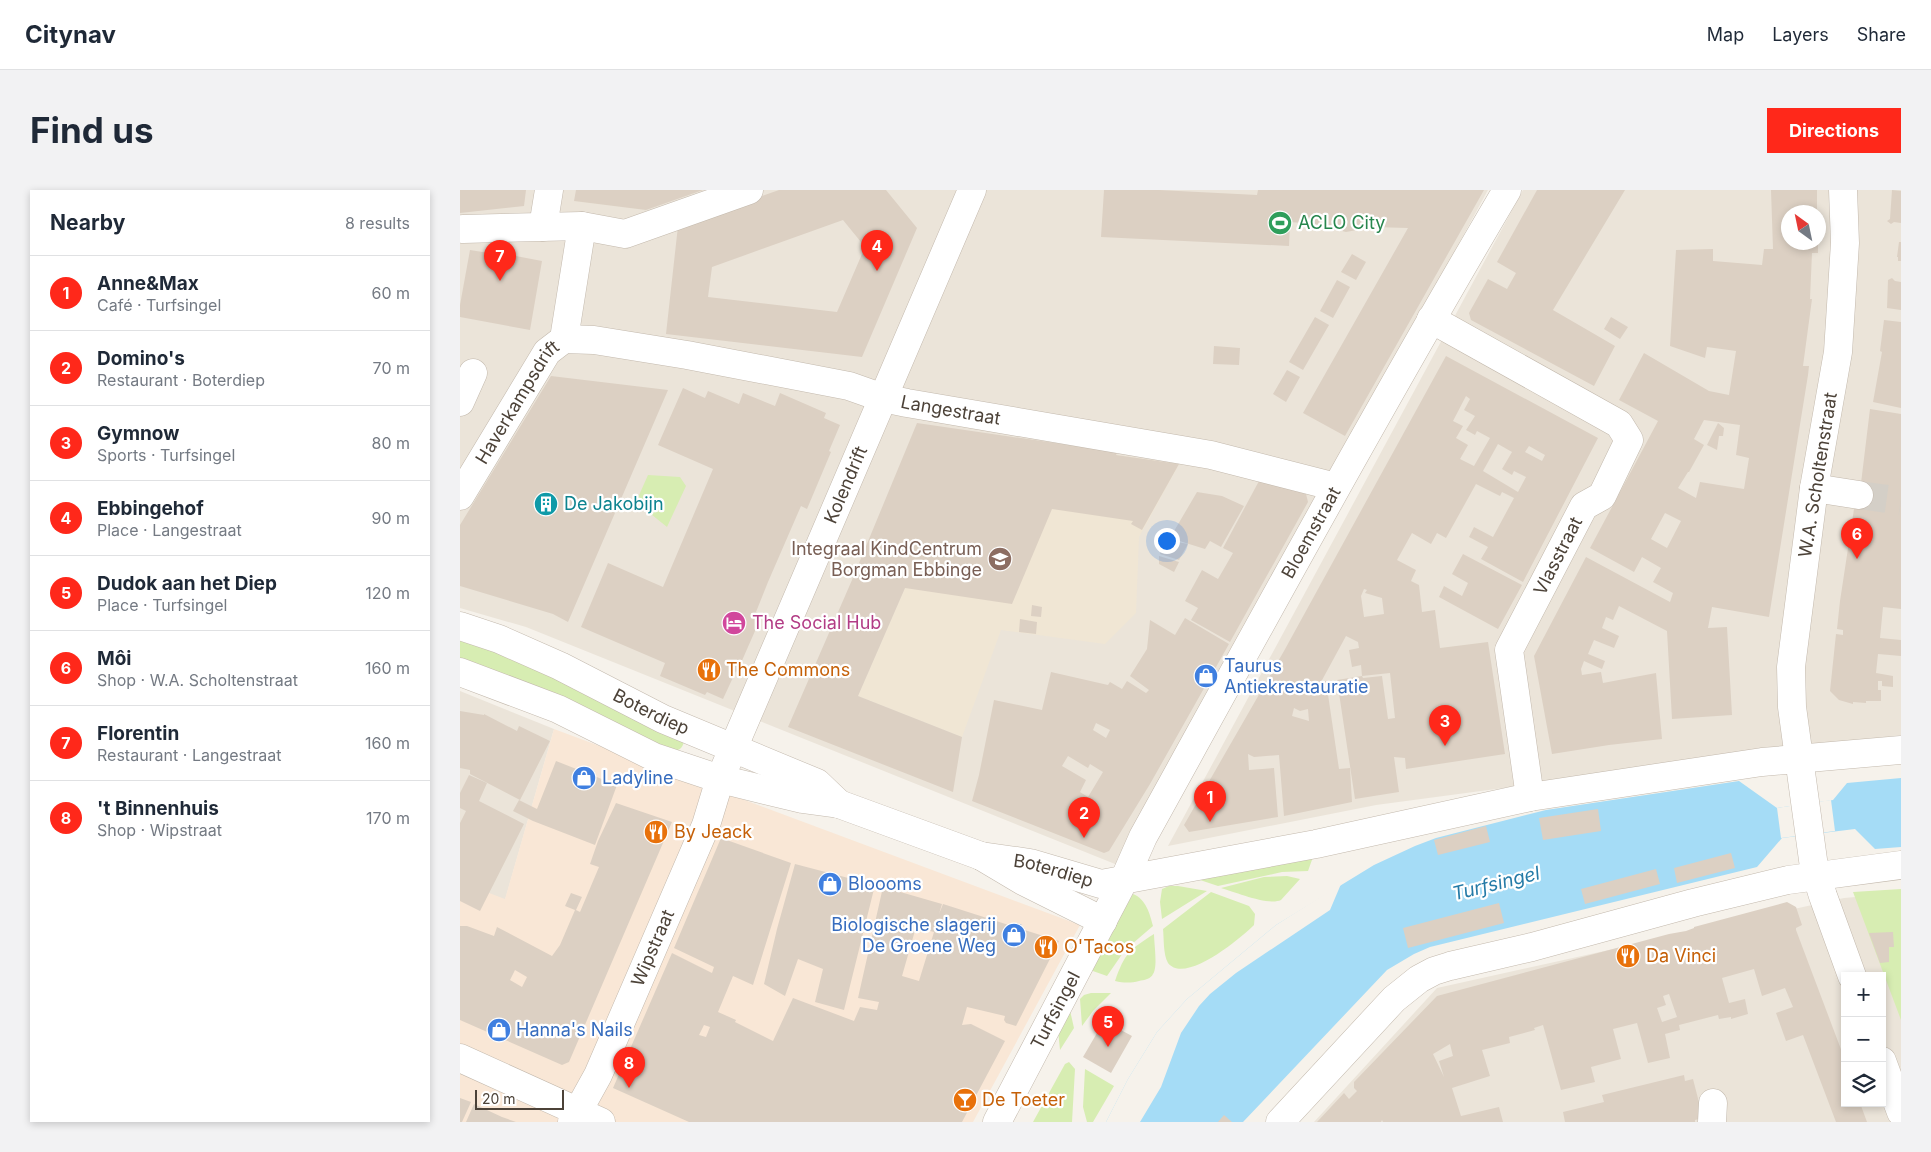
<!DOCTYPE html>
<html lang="en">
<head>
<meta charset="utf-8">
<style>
	:root { --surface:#fff; --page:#f2f2f3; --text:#1f2937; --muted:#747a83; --line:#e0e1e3; --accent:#ff281a }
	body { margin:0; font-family:Inter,sans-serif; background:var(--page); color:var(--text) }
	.controls { position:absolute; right:15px; bottom:15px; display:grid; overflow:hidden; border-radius:0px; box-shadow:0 2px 8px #0003 }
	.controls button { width:45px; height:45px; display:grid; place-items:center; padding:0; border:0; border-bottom:1px solid var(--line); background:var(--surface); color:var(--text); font:25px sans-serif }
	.compass { position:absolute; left:1321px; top:15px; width:45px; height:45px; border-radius:50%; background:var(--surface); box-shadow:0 2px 8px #0003; rotate:327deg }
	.scale { position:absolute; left:15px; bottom:12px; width:89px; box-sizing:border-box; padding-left:5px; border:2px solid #4c4238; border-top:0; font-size:14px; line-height:18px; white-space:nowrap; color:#4c4238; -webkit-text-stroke:4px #fff; paint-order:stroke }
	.you { position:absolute; left:706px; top:350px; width:18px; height:18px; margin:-12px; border:4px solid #fff; border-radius:50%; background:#1a73e8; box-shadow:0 0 0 8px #1a73e833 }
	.badge { display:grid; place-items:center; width:32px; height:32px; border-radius:50%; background:var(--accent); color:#fff; font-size:16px; font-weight:700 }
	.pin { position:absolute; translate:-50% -41px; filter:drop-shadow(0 1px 2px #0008) }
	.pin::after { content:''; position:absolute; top:26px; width:18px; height:15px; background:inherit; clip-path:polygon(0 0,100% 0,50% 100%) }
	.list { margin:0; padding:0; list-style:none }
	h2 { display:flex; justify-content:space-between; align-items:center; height:65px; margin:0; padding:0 20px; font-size:21px }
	h2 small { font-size:16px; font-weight:400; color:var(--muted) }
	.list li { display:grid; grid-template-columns:32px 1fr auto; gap:15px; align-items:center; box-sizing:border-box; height:75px; padding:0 20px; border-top:1px solid var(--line) }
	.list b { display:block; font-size:19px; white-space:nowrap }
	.list p { margin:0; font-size:16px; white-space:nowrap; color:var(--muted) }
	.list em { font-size:16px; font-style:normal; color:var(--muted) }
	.icon { flex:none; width:28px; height:28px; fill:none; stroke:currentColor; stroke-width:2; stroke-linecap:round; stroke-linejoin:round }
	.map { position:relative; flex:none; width:1441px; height:932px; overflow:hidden; border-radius:0px }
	header { display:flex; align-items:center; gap:30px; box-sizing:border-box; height:70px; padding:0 25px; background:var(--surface); border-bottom:1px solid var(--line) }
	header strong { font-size:24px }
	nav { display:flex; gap:28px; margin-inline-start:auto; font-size:18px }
	.intro { display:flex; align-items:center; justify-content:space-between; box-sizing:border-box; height:120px; padding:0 30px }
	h1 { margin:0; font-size:35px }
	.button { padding:12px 22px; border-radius:0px; background:var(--accent); color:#fff; font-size:18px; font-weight:700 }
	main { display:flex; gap:30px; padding:0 30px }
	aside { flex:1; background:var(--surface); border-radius:0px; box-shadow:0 2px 8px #0003 }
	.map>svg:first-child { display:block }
</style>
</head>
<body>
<header>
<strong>Citynav</strong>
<nav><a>Map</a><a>Layers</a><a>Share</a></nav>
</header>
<div class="intro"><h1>Find us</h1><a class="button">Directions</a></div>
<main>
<aside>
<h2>Nearby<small>8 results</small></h2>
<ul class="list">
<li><span class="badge">1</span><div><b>Anne&amp;Max</b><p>Café · Turfsingel</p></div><em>60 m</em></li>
<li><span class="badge">2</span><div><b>Domino's</b><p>Restaurant · Boterdiep</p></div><em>70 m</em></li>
<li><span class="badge">3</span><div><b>Gymnow</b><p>Sports · Turfsingel</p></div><em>80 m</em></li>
<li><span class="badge">4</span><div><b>Ebbingehof</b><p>Place · Langestraat</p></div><em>90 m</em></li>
<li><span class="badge">5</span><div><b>Dudok aan het Diep</b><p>Place · Turfsingel</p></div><em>120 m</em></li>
<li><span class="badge">6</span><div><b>Môi</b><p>Shop · W.A. Scholtenstraat</p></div><em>160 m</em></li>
<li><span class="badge">7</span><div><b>Florentin</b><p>Restaurant · Langestraat</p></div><em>160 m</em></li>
<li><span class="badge">8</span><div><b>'t Binnenhuis</b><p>Shop · Wipstraat</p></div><em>170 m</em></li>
</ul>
</aside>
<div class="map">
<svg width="1441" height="932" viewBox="0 0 1441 932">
	<rect width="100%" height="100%" fill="#f6f2eb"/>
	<!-- residential -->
	<path fill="#ebe4d9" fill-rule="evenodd" d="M0,0h1028l-368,676 -594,-239 -66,-19z
		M1063,0h378v545l-525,70 -208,41zM1328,22h30v30h-30z
		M0,501l94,38 -49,171 -45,-18z
		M1441,703v229h-587l123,-134 407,-90zM1385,786h37v127h-37z"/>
	<!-- commercial -->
	<path fill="#f9e7d6" d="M94,539l526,196 -107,197h-513v-240l45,17z"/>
	<!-- education -->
	<path fill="#f0e6d4" d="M657,262l-1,3 63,9 -40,73 -3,76 -31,31 -104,-14 -39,107 -104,-41 47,-108z"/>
	<!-- green -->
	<path fill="#d7edb2" d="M188,285l32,2 6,9 -19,41 -31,-25z
		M0,444l32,11 192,96c-1,6 -4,9 -9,10l-215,-89z
		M853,667l-5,14 -26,1 -64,14 -21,-7z
		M827,686l13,3 -19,21c-13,6 -46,-8 -60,-12l43,-11z
		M709,696h9l29,5 -45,28 -2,-17 2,-13z
		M1441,699v131l-48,-128z
		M751,702l38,14 6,8 -1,11c-13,13 -69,60 -86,38 -5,-8 -4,-25 -5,-34z
		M673,704c13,5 17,20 20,32l-28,24 -18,26 -17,-6z
		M694,744c0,9 4,33 -1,40 -2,5 -9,6 -14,7 -8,2 -15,2 -24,0 10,-28 14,-31 39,-47z
		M631,803h20l-18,18 -11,15 -2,-27 4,-4z
		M609,816l5,22 -14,22 -2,-20z
		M609,872l6,7 -3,53h-39l32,-58z
		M625,879l29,17 -21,36h-6l-4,-15z"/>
	<!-- water -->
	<path fill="#a5dcf6" d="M1441,588v69l-26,2 -20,-20 -73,9 -25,29 -327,80 -16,7 -27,16 -144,152h-137l22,-43 29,-47 30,-33 89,-74 98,-60 41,-19 21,-8 110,-28 193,-29 38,27 56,-8 14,-17z"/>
	<!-- pier -->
	<path fill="#f6f2eb" d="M1371,610l4,31 -54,7 -4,-30z
		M881,694l-11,26 -94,63 -26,21 -11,12 -18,27 -20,54 -21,35h-34l22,-43 29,-47 30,-33 89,-74z"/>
	<!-- building -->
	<path fill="#dcd0c3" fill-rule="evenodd" d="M0,0h66l-2,16 -64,7z
		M116,0h127l-57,20 -72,-9z
		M319,0h107l31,38 -55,129 -196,-23 12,-108zM383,30l22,27 -28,65 -129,-15 4,-30z
		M644,0h55l98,5 1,-5h226l-139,246 -42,-23 105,-185 -35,-1 -27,5 -31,-8 -25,-2 -1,24 -188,-9z
		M1077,0h88l-72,120 62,36 -21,40 -123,-66 -2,-7 19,-34 19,10 9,-16 -19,-11z
		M1311,0h46v22h-29v30h30v11h-6l-2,46h2l-9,67h6l-1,9 -39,242 -57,-10 -4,21 19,-1 5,88 -60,4 -5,-88 -48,-25 -6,14 -7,-3 -4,11 17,8 -5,12 -20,-8 -6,14 17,7 -3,8 -18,-8 -3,8 1,6 19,-3 2,11 53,-10 6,66 -53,6 -57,9 -18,-98 52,-99 84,45 3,-9 -20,-11 8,-14 -19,-11 -8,15 -44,-24 68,-127 -39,-21 25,-47 65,38 20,4 7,-44 -29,-4 -2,11 -35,-12 6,-96 37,-1v12l49,4 2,-16h9zM1244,230l36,5 -4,30 13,3 -5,31 -44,-7 -4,16 -18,-10 10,-16h1l15,-27 -10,-6zM1205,323l16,8 -14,27 -16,-9z
		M1432,0l9,1v32l-7,-1 -3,2 -4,-3 3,-2z
		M1439,52h2v19h-3v-4h-1z
		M10,60l25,4v-2l47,9 -12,69 -70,-13v-12z
		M892,64l14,8 -10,18 -15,-8z
		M1432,88l3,3 6,1v28l-14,-2 1,-28z
		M877,90l13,7 -17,31 -13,-7z
		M855,127l14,8 -26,45 -14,-8z
		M1151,127l17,10 -8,12 -16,-10z
		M1424,130l17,2v86l-28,-6 9,-50 -2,-1z
		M754,156l26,2 -1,17 -26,-1z
		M986,166l152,82 -75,144 -42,-23 7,-12 -19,-10 5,-10 19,10 21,-39 -12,-6 -2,4 -24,-12 -30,54 -9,-5 -6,11 -19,-11 -15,27 19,10 -5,11 8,4 3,27 13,-2 5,38 48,-6 17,112 -99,15 -1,-11 -11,-1 5,35 -44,7 -18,-119 25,-4 -1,-11 -9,2 -3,-17 10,-2 -1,-6 -12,-6 -25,46 5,-1 13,88 11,-1 2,34 -68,14 -5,-61 -25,2 -6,-3 1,16 25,-2 4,49 -89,15 -5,-7 100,-174zM1006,206l4,3 -6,11 11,6 -9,14 9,5 2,-4 13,7 -16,28 -14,-7 8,-14 -12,-7 7,-12 -10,-5zM1038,254l14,8 -10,17 10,6 2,-4 12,6 -8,15 -35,-21zM1069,256l16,9 -3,6 -17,-9zM904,399l3,1 -2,3 17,5 2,16 -20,3 -3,-21zM930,483l5,45 -7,1 -6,-43 -19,2 -1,-2zM834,518l6,3 8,-2 1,12 -17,-5z
		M827,180l13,7 -14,25 -13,-8z
		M91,186l117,14 -100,232 -15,-8 -93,-28v-61z
		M223,198l22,10 3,-7 31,13 4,-11 32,13 5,-13 46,20 -2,5 16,7 -11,26 2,1 -24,57 -6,-3 -33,76 -12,30 6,3 -25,57 -1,-1 -13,28 -16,-7 -2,3 -45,-19 5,-13 -84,-36 27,-64 55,24 50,-118 -55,-24z
		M1410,219l31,5v195l-18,-2 -3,31 21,2v16l-23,-2 -2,19 17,3v11l-11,-1v-5h-4v9h3v11h-15v2l-13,-1v2l-14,-4 -9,-9 6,-57 7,1v-5l-6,-1 3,-28 14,-92 4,-1z
		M457,233l200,29 -1,3 63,9 -37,66 -11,-6 2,-3 -81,-12 -40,95 -107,-16 -47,108 104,41 -9,55 -165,-65 64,-147z
		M1258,233l6,5 -1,8h-4l-2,14 -10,-5z
		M799,291l47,13 2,8 -78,140 -39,-22 7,-12 -13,-7 17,-31 16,9 15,-26 -10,-5z
		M737,302l25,4 22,10 -23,41 -11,-6 -5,8 -35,-11z
		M702,349l26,5 -9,16 -19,-6z
		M1003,364l59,31 -24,44 -59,-32 5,-11 18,10 6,-13 -16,-9z
		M699,366l20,6 -5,10 -15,-8z
		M572,415l10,2 -1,10 -10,-1z
		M725,428l44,26 -79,140 -41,67 -5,2 -132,-52 7,-26 15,-75 48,10 9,-38 57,13 2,-3 12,7 5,-8 19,12 3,-3 -19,-14 17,-27 3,-29 25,15zM636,533l14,7 -4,8 -13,-8zM608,566l20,12 2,-4 13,8 -15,25 -8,-5 6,-12 -24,-14z
		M560,429l17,3 -1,12 -17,-2z
		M0,521l24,4v-1l33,17 2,-5 31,15 -30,59 -50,-26v-4l-10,-2z
		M96,571l61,24 -22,60 -62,-24 -20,-10 6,-11 18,9z
		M9,585l18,8 -8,18 45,23 -44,87 -20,-10v-78l6,-12 -6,-3v-15z
		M156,613l56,19 -103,240 -7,3 -102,-45v-94h7l27,10 3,-9 55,29 8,-11 15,-35 -10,-4 6,-13 11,4 -6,13 4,2 19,-45 -9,-3 8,-23zM55,780l12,7 -5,10 -12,-7z
		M1138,619l3,22 -58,9 -4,-22z
		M1026,636l4,16 -52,13 -4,-15z
		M261,648l70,25 -38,122 -20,-9 -15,36 18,8 -1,2 38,19 20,-43 61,23 6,-14 17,3 2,-8 -21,-4 25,-111 59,17 -3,10 4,-10 116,37 -43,85 -10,-3 -2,-3 1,-4 -38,-9 -5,18 9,-1 34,17 -43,81h-273l-76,-34 59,-135 40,20 2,-6 -40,-19zM456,737l18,5 -15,49 -17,-5zM244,835l6,2 -4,10 -7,-2z
		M1271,663l4,15 -58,15 -3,-15z
		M335,674l80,21 -31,125 -29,-8 8,-33 -25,-10 -13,37 -21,-12 13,-55z
		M1196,679l4,15 -75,20 -4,-15z
		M1327,712l9,5 6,18 -6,3v2l49,130v43h15l7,19h-31l-33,-87 -17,6 -10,-28 17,-6 -8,-19 -23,8 -8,-27 -32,9 7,25 16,-4 3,15 -17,5v-2l-12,2 -1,-4 -39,10 1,5 -15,4 5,24 -22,5 -11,-40 -24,6 8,30 -30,8 4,15 -34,8 -18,-65 -9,3 1,2 -26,7 1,6 -28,7 8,26 -38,12 9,28 38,-9 4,15h-120l-1,-2 -1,2h-64l27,-29 5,6 8,-8 -3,-3v-6l83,-86 232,-62 17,-3 8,-3v-1zM1209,804l8,23 -15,5 -5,-14 9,-3 -3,-9zM990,854l3,12 -14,5 5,16 -11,-23z
		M1039,713l5,20 -96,25 -5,-20z
		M1433,742l1,15h-5v15l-9,1 -11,-30z
		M644,831l28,15 -21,37 -28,-16z
		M1224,885l1,6 8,-2 10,39 -8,2v2h-130l-2,-10 41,-10 -2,-7z
		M0,908l11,4 -9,20h-2z
		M14,914l28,13 14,5h-50z
		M764,925l8,7h-14z"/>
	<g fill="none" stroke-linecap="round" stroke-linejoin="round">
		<!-- minor-tunnel -->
		<path stroke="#d4cfc7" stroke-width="28" stroke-dasharray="28 14" stroke-linecap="butt" d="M1399,305l42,6"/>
		<!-- minor casing -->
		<g stroke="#c3b9ad" stroke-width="29">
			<g id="minor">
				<path d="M1383,0l2,53 -7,109 -24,136 -23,179 1,40 22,160 9,29 29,80"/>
				<path d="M83,37l6,-37"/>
				<path d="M3,39l119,-3 43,8 124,-44"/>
				<path d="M971,129l188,105 10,16 -27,56 -18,10 -75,144 21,147"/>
				<path id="s1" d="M104,149l30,1 93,15 162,31 34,12 24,5 304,52 125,32"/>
				<path d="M104,149l18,-113"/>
				<path d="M0,212l13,-29"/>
				<path d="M1354,298l45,7"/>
				<path id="s2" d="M0,306l87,-144 17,-13"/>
				<path id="s3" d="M0,436l39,13 61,27 103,53 154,64 22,21"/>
				<path d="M0,482l98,37 96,48 66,22 82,20 37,5 142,52 42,25 80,40"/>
				<path id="s4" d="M521,666l49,7 71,21 215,-40 214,-47 232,-35 139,-12"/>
				<path d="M0,868l141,64"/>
				<path d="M1422,871l19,51"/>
				<path id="s5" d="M112,932l26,-47 108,-250 14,-46 252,-589"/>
				<path id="s6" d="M537,932l127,-242 19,-43c120,-217 238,-434 364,-647"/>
				<path d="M820,932l114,-123 25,-20 15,-8 16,-5 82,-19 161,-44 95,-23 113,-15"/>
				<path d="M1252,932l1,-19"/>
			</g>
		</g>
		<!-- minor -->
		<use href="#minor" stroke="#fff" stroke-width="28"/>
	</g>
	<!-- icons -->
	<defs>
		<g id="stadium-disc" transform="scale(1.25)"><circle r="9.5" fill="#2e9e5b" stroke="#fff"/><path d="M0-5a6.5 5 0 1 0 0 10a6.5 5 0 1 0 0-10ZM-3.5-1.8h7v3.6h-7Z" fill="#fff"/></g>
		<g id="building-disc" transform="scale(1.25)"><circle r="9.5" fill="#0f9aa8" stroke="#fff"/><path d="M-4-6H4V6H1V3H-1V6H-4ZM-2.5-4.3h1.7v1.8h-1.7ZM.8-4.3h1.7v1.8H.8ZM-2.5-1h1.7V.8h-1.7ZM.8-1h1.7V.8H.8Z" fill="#fff"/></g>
		<g id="school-disc" transform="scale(1.25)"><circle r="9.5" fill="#8d6e63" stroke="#fff"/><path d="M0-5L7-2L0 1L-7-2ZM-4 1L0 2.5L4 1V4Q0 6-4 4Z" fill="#fff"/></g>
		<g id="hotel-disc" transform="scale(1.25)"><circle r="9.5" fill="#d1479c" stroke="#fff"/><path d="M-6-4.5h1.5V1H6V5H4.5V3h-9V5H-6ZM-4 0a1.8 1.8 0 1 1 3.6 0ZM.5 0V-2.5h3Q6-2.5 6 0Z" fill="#fff"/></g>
		<g id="restaurant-disc" transform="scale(1.25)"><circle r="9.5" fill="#e8710a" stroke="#fff"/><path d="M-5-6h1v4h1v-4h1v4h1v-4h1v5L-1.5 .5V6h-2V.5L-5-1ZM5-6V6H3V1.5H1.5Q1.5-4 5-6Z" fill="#fff"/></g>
		<g id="shop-disc" transform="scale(1.25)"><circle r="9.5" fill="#3f7fe0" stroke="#fff"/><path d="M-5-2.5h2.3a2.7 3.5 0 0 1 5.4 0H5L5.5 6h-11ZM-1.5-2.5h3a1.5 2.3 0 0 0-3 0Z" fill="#fff"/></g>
		<g id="bar-disc" transform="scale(1.25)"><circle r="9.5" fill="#e8710a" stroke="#fff"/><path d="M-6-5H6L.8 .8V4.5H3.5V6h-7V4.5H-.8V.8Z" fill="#fff"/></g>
	</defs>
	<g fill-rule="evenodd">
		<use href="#stadium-disc" x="820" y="33"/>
		<use href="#building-disc" x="86" y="314"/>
		<use href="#school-disc" x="540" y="369"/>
		<use href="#hotel-disc" x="274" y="433"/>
		<use href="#restaurant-disc" x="249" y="480"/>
		<use href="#shop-disc" x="746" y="486"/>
		<use href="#shop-disc" x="124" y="588"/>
		<use href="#restaurant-disc" x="196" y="642"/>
		<use href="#shop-disc" x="370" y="694"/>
		<use href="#shop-disc" x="554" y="745"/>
		<use href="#restaurant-disc" x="586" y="757"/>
		<use href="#restaurant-disc" x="1168" y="766"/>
		<use href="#shop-disc" x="39" y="840"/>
		<use href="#bar-disc" x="505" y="910"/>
	</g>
	<g text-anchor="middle" stroke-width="4.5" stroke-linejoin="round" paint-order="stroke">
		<!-- leisure labels -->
		<g font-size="18" fill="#27864d" stroke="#fff" text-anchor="start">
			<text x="838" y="39">ACLO City</text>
		</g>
		<!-- street labels -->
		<g font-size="18" fill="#4c4238" stroke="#fff">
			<text dy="6" stroke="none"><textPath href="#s2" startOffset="110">Haverkampsdrift</textPath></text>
			<text dy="6" stroke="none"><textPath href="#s1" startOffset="394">Langestraat</textPath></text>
			<text transform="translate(1358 285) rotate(-81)" y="6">W.A. Scholtenstraat</text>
			<text dy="6" stroke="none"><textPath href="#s5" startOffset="694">Kolendrift</textPath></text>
			<text dy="6" stroke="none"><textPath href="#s6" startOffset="668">Bloemstraat</textPath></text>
			<text transform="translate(1098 366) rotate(-63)" y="6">Vlasstraat</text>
			<text dy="6" stroke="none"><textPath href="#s3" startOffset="210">Boterdiep</textPath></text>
			<text dy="6" stroke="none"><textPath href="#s4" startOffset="74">Boterdiep</textPath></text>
			<text dy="6" stroke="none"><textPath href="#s5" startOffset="192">Wipstraat</textPath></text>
			<text dy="6" stroke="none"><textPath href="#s6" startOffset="126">Turfsingel</textPath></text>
		</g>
		<!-- culture labels -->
		<g font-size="18" fill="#0d838f" stroke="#fff" text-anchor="start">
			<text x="104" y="320">De Jakobijn</text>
		</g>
		<!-- education labels -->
		<g font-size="18" fill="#785e54" stroke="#fff" text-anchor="end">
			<text x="522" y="365">Integraal KindCentrum<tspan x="522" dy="21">Borgman Ebbinge</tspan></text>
		</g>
		<!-- hotel labels -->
		<g font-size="18" fill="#b23c85" stroke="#fff" text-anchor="start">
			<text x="292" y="439">The Social Hub</text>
		</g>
		<!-- shop labels -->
		<g font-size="18" fill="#366cbe" stroke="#fff" text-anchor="start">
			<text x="764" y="482">Taurus<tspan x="764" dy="21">Antiekrestauratie</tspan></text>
			<text x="142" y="594">Ladyline</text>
			<text x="388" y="700">Bloooms</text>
			<text x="536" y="741" text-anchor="end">Biologische slagerij<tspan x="536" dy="21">De Groene Weg</tspan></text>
			<text x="56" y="846">Hanna's Nails</text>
		</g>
		<!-- food labels -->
		<g font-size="18" fill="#c56008" stroke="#fff" text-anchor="start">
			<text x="266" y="486">The Commons</text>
			<text x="214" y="648">By Jeack</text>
			<text x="604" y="763">O'Tacos</text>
			<text x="1186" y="772">Da Vinci</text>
			<text x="522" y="916">De Toeter</text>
		</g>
		<!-- water labels -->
		<g font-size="19" font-style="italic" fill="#257ba7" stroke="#fff">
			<text transform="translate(1036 693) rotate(-14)" y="7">Turfsingel</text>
		</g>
	</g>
</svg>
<div class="controls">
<button>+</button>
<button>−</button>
<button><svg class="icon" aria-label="layers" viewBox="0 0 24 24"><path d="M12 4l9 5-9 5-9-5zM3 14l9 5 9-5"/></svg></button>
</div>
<svg class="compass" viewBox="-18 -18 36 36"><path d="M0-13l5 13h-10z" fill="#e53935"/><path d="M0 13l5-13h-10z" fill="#747a83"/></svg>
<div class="scale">20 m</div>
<div class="you"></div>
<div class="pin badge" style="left:750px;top:632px">1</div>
<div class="pin badge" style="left:624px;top:648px">2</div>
<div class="pin badge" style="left:985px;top:556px">3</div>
<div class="pin badge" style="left:417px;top:81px">4</div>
<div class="pin badge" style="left:648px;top:857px">5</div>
<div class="pin badge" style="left:1397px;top:369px">6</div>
<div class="pin badge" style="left:40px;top:91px">7</div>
<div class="pin badge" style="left:169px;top:898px">8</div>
</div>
</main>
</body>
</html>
